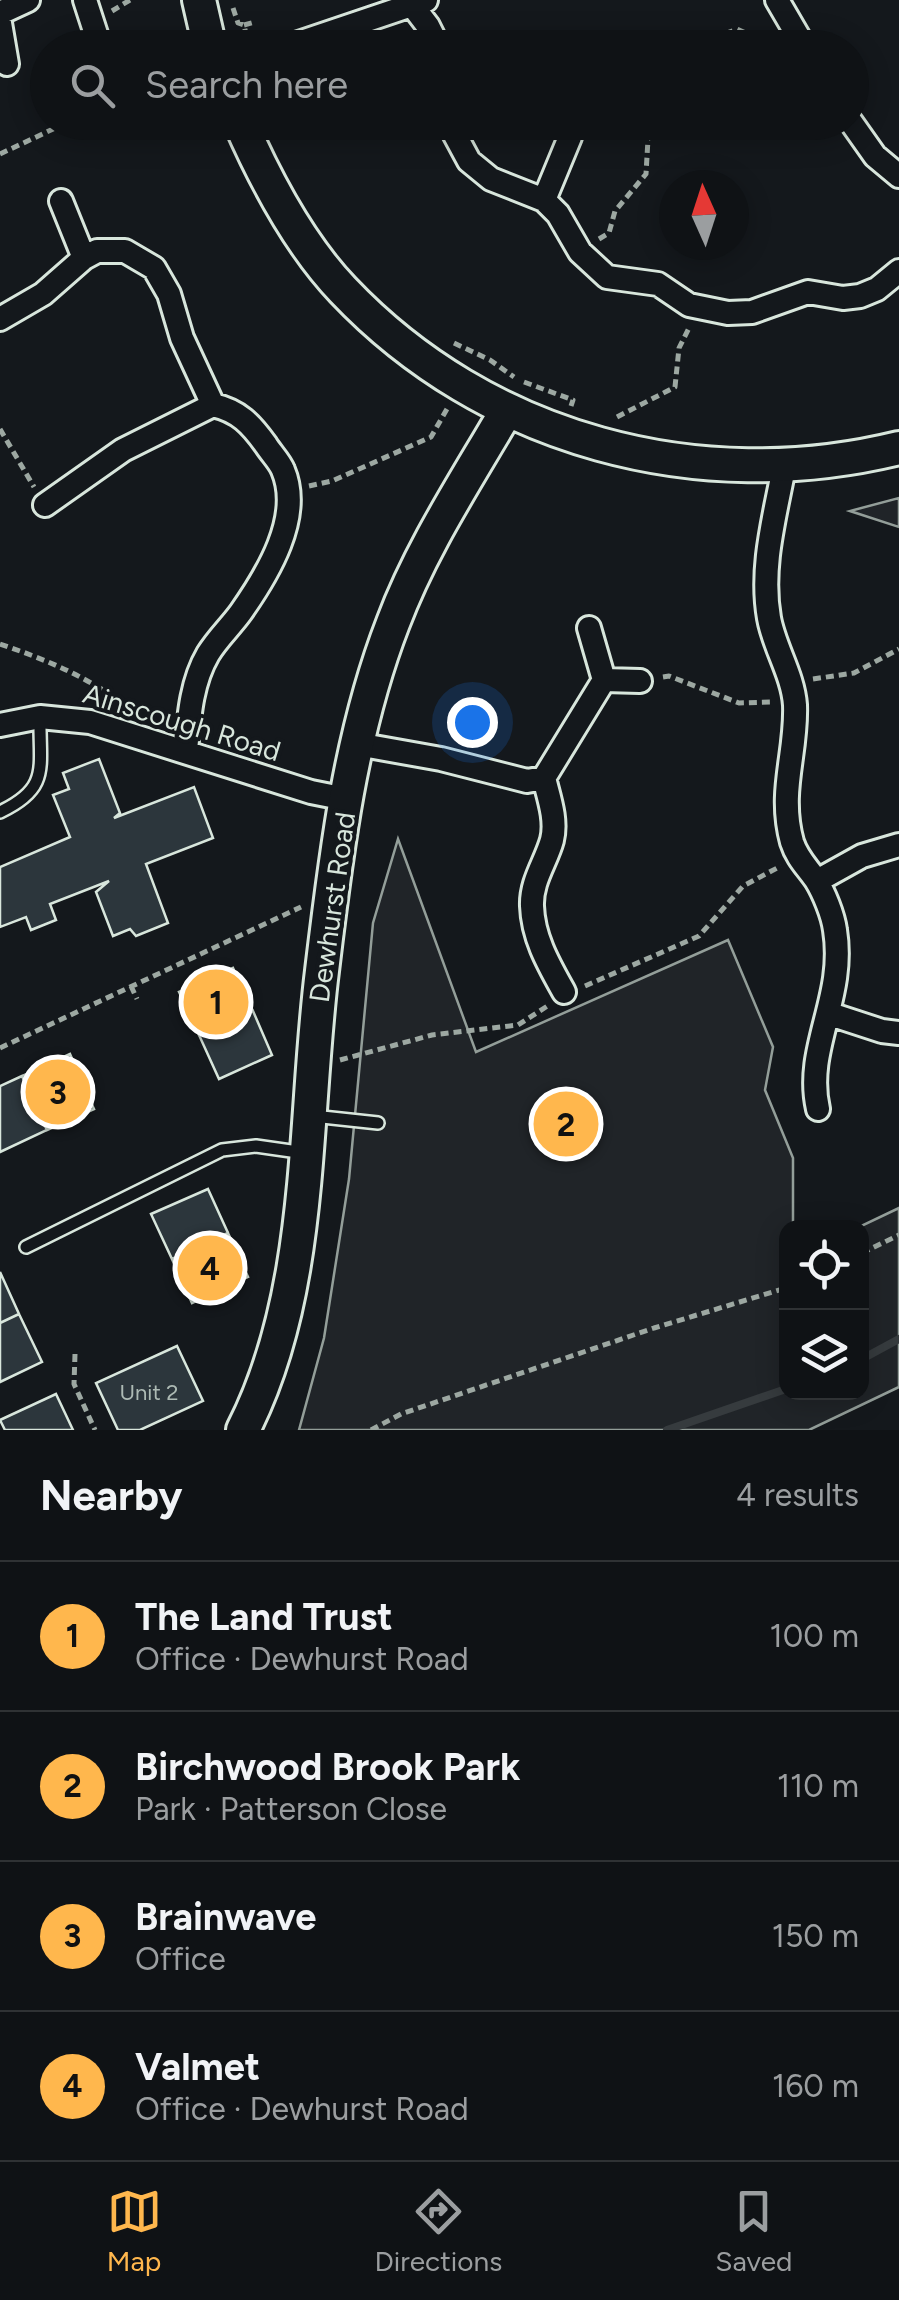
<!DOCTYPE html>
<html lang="en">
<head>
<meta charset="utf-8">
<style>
	:root { --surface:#0f1215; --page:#181b1e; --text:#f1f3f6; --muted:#9b9ea0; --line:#2f3234; --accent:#ffb74d }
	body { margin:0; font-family:Figtree,sans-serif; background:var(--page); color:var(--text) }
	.controls { position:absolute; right:30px; bottom:30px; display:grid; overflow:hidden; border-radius:20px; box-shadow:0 5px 25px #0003 }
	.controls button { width:90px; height:90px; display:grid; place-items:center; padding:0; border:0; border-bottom:2px solid var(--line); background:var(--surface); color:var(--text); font:50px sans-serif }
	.compass { position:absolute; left:659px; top:170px; width:90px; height:90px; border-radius:50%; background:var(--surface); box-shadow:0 5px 25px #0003; rotate:357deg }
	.you { position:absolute; left:472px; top:722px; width:35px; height:35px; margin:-25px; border:8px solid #fff; border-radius:50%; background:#1a73e8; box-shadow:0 0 0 15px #1a73e833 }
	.badge { display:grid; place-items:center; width:65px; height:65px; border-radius:50%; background:var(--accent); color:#111; font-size:32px; font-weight:700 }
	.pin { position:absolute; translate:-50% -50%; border:5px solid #fff; box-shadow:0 2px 10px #0006 }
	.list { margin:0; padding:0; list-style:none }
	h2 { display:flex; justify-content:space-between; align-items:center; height:130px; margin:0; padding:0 40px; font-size:42px }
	h2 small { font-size:32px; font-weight:400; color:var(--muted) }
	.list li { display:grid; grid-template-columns:65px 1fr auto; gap:30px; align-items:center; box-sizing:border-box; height:150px; padding:0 40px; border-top:2px solid var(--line) }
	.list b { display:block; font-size:38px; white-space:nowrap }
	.list p { margin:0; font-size:32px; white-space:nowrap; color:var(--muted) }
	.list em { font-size:32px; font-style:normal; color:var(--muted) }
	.icon { flex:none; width:55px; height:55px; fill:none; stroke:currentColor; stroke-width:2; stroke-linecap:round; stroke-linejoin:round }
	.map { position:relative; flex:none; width:899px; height:1430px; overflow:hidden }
	.search { position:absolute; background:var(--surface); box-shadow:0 5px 25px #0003; left:30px; right:30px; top:30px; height:110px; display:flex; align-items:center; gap:25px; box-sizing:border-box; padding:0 35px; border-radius:55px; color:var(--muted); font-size:38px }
	.sheet { height:730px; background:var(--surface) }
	nav { display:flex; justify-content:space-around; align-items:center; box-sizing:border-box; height:140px; border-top:2px solid var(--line); background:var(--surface); font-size:28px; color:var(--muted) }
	nav a { display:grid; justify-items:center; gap:5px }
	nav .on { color:var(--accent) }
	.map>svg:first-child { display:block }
</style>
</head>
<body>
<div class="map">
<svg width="899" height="1430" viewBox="0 0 899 1430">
	<rect width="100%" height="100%" fill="#14181c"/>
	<!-- green -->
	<path fill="#202428" stroke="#939e99" stroke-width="2.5" d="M899,498v29l-49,-16z
		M398,839l78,213 252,-112 45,107 -8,43 28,68v69l-7,1v164h76l-3,-165 40,-19v179l-90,43h-510l25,-92 25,-159 24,-256z"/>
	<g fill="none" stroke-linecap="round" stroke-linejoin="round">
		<!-- stream -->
		<path stroke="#363b3e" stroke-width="8" d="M862,1359l37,-20
			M667,1430l119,-41"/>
	</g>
	<!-- building -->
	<path fill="#2c363c" stroke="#d8e6dc" stroke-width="2.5" d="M99,759l21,54 -6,5 80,-31 19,51 -67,26 22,59 -32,13 -6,-7 -17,7 -17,-44 13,-11 -59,23 6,16 -25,10 -5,-13 -26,10v-60l70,-30 -17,-42 16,-6 -6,-16z
		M233,968l20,43 -54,24 -20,-43z
		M253,1011l19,44 -53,24 -20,-44z
		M70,1054l24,55 -47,21 -25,-54z
		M22,1076l25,54 -47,22v-66z
		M208,1189l20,44 -56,26 -21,-45z
		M228,1233l20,44 -56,26 -20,-44z
		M0,1272l19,42 -19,9z
		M19,1314l23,48 -42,20v-59z
		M177,1346l26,55 -63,29h-22l-22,-47z
		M56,1394l17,36h-68l-5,-10z"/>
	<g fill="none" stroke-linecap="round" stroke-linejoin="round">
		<!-- lane casing -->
		<g stroke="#d8e6dc" stroke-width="16">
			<path id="lane" d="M0,812c51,-24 39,-45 40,-95
				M313,1116l65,7
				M26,1247l196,-97 34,-4 49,7"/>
		</g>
		<!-- street casing -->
		<g stroke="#d8e6dc" stroke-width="28">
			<path id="street" d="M85,0l11,34
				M777,0l28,48
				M412,5l16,21 11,22
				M0,13l28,-13
				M0,23l7,41
				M284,48l142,-48
				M448,122l21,39 22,18 53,21 14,14 22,38 27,25 51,7 31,21 39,8 24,-1 56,-20 35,6 17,-2 17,-7 22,-18
				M851,122l24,34 24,20
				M544,200l26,-63 -3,-15
				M61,201l23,57
				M0,319l43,-25 41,-36 13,-7h28l29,17 15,26 13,44 31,67c26,6 38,19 53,40 5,8 14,17 17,25 20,47 -16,105 -42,142 -10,14 -24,27 -33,42 -17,29 -19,64 -22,97
				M784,467c-9,49 -24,100 -15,151 5,29 24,57 26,87 2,48 -17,86 -3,137 5,16 15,25 24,38 8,13 17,35 19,50 11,68 -31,118 -17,179
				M45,505l78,-55 90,-45
				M589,628l15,52 36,1
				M0,725l40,-8 50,5 221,70 35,7
				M357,744l84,15 86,22 17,-3
				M817,881l45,-25 37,-11
				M564,992c-15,-27 -31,-54 -32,-86 -1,-25 14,-44 20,-66 5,-20 -3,-42 -8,-62l60,-98
				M830,1014l52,17 17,2"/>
		</g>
		<!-- secondary casing -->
		<g stroke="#d8e6dc" stroke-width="38">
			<path id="secondary" d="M199,0l11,48
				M240,122c25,57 60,123 103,168 143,151 356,207 556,158
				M243,1430c71,-139 60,-308 79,-459 14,-117 28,-237 71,-348 28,-75 74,-144 114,-213"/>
		</g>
		<!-- path -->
		<path stroke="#9da8a2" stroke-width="5" stroke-dasharray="8 5" stroke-linecap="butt" d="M233,8l5,15 6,2 5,23
			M112,11l18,-11
			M244,25l11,-3
			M689,48l48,-19 24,11 12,-4
			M0,154l68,-32
			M599,239l10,-6 6,-22 31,-37 2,-35 18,-17
			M454,343l36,17 24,17
			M524,382l49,18 -2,6
			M617,417l58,-30 4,-39 11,-22
			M0,429l34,58
			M309,486l23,-5 99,-44 16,-28
			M0,644c41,14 79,29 115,54l2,9
			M663,677l6,-1 70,27 33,-1
			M813,679l41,-6 45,-24
			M131,986l6,13
			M585,986l114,-50 44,-50 38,-20
			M0,1048l301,-141
			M340,1060l92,-25 86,-10 31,-20
			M862,1253l37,-18
			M75,1354l-1,30 21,46
			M371,1430l30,-16 253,-86 132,-40"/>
		<!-- lane -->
		<use href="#lane" stroke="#14181c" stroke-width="11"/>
		<!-- street -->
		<use href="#street" stroke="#14181c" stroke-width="22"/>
		<!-- secondary -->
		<use href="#secondary" stroke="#14181c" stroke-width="32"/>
	</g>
	<g text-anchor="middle" stroke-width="8" stroke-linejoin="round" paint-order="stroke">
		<!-- number labels -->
		<g font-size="22" fill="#adbab4">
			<text x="149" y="1400">Unit 2</text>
		</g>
		<!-- street labels -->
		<g font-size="28" fill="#d8e6dc" stroke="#14181c">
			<text transform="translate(182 722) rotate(17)" y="10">Ainscough Road</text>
			<text transform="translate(332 907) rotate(-82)" y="10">Dewhurst Road</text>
		</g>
	</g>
</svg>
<div class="controls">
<button><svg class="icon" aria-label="locate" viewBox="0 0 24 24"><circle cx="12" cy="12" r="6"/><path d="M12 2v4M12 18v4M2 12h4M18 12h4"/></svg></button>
<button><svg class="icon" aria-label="layers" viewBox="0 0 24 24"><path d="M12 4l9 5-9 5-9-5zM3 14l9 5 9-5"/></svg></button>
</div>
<svg class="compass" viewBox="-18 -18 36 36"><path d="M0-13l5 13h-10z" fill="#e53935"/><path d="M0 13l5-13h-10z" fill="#9b9ea0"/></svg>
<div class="you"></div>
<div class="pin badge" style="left:216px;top:1002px">1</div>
<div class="pin badge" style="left:566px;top:1124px">2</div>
<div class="pin badge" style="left:58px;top:1092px">3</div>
<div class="pin badge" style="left:210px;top:1268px">4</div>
<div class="search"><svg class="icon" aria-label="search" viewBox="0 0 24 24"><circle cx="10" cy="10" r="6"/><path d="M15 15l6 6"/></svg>Search here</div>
</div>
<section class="sheet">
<h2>Nearby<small>4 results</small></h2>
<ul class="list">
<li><span class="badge">1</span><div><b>The Land Trust</b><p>Office · Dewhurst Road</p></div><em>100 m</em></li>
<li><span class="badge">2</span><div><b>Birchwood Brook Park</b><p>Park · Patterson Close</p></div><em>110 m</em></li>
<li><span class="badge">3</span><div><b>Brainwave</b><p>Office</p></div><em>150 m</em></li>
<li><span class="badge">4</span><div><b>Valmet</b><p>Office · Dewhurst Road</p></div><em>160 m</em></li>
</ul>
</section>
<nav>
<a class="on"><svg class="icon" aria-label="map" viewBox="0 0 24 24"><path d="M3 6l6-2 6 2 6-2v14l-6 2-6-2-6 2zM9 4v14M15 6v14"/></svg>Map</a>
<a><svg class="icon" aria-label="directions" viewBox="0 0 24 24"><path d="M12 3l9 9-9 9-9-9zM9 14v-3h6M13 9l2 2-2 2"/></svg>Directions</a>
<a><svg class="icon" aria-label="saved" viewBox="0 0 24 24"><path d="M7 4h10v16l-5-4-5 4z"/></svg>Saved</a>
</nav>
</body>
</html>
